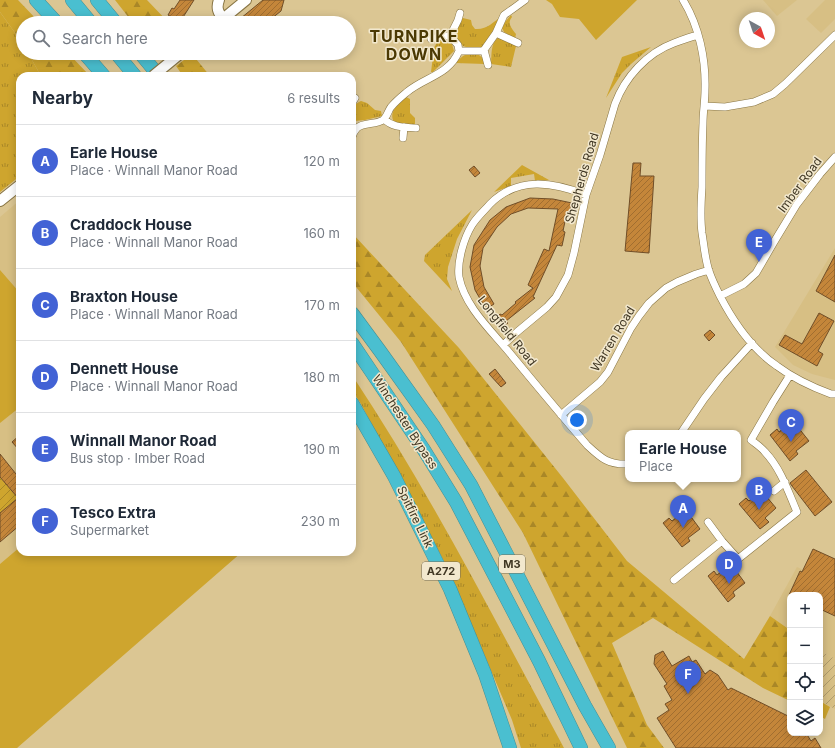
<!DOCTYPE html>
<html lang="en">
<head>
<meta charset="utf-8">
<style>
	:root { --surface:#fff; --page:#f2f2f3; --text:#1f2937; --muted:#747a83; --line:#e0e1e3; --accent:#4262d5 }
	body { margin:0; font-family:Inter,sans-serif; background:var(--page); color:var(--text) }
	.controls { position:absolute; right:12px; bottom:12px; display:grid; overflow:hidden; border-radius:8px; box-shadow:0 2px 10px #0003 }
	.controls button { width:36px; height:36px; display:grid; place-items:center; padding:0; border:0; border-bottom:1px solid var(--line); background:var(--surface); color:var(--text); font:20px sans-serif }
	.compass { position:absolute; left:739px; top:12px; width:36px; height:36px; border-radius:50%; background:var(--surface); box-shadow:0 2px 10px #0003; rotate:140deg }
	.you { position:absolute; left:577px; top:420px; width:14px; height:14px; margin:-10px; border:3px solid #fff; border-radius:50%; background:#1a73e8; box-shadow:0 0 0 6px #1a73e833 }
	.badge { display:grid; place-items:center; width:26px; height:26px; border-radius:50%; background:var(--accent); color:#fff; font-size:13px; font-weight:700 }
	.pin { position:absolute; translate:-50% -33px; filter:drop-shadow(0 1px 2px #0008) }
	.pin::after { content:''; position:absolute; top:21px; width:14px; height:12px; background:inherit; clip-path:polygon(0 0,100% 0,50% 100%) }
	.popup { position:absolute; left:625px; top:430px; width:116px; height:52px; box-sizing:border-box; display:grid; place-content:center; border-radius:8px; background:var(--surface); filter:drop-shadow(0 1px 3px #0005); font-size:13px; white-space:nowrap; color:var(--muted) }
	.popup b { font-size:15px; color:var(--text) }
	.popup::after { content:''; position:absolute; left:50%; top:100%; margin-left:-8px; border:8px solid transparent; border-top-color:var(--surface) }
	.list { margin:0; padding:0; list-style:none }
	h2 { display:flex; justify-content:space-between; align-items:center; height:52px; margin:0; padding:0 16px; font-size:17px }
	h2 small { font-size:13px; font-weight:400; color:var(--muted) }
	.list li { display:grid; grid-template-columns:26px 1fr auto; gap:12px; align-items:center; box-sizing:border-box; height:72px; padding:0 16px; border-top:1px solid var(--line) }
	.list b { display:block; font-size:15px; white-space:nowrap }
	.list p { margin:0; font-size:13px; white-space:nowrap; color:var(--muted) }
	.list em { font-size:13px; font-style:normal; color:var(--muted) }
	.icon { flex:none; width:22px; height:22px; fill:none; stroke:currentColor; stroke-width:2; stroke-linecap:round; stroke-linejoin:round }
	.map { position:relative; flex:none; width:835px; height:748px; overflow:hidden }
	.search { position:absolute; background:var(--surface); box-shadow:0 2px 10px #0003; left:16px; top:16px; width:340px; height:44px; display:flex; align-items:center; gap:10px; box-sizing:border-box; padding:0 14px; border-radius:22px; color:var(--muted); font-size:15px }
	.panel { position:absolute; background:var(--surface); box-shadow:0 2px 10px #0003; left:16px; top:72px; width:340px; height:484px; border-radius:12px }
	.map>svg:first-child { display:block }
</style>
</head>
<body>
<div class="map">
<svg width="835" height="748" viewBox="0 0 835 748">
	<defs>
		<pattern id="industrial-furrows" width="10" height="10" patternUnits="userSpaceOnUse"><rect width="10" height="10" fill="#d7bf84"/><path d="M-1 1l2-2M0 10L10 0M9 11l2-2" fill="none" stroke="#b09c6c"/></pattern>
		<pattern id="grass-tufts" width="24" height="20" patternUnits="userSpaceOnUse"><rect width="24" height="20" fill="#cea52e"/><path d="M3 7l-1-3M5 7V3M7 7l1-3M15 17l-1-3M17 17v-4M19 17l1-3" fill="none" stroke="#a98727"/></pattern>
		<pattern id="forest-firs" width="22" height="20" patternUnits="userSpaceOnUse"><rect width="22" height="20" fill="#cea52e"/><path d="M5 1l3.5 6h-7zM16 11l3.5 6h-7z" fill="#a98727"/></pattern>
		<pattern id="garden-furrows" width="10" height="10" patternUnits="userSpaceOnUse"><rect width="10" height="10" fill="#cea52e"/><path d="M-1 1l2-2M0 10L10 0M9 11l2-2" fill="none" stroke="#a98727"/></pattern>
		<pattern id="building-hatch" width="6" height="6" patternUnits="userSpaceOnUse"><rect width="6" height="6" fill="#c4863a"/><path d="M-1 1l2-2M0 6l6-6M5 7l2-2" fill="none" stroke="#a16e30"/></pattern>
	</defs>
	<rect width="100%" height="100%" fill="#dbc693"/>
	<!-- built -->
	<path fill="#d7bf84" d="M763,0h34l-20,16z
		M825,0h10v19l-14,14 -15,-14z
		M20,200v347l-20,17v-347z
		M835,248v132l-23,-6 -19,-9 -18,-18z
		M797,567l38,18v74l-15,-9v-55h-30v35l-20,-14z"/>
	<!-- industrial -->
	<path fill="url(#industrial-furrows)" d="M820,650l15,9v50l-15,-8z"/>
	<!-- grass -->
	<path fill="url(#grass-tufts)" d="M0,12l23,32v9h5l13,23h-21v100l-20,16z
		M511,15l1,2c-5,6 -1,11 4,17l-1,5 -11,-7 -2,-4 3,-6z
		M502,16l-18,31c-7,3 -15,1 -21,-1l-10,-13 3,-5 7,-10 8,2 1,5 3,4c12,1 18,-7 27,-13z
		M499,37l5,2 12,7 -5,21 -20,-3c1,-9 -1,-21 8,-27z
		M444,39l8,5 2,7 -21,21h-2l3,-24 4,-8z
		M651,47l-20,17 -9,9 -16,25 16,-41z
		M467,54l12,1 5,4 1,5 -30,-1 8,-7z
		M406,97l4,2v14l5,5v7l-20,-1c-8,-12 3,-19 11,-27z
		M361,101l6,2 8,7 6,1 1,5 -17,4 -10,1c-6,-8 -3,-16 6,-20z
		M522,165l27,15 -14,1 -1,-7 -23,4v8l-17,6z
		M472,210l-15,29 -9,28 -1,12 5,12 -28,-30 1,-6z
		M352,375c79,119 144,247 212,373h-43l-9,-28 -65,-153 -86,-163 -9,-14z"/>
	<!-- forest -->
	<path fill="url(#forest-firs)" d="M0,0h18l22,23h-17v21l-23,-32z
		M115,0h32l22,23h-36z
		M28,53h40l22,23h-49z
		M192,54l18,22h-27l-7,-10z
		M352,233l107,115 104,130 64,83 117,98 26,-43 20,14v71l-27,-13 -110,-70 -41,25 35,82 17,23h-37l-104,-215 -122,-191 -49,-60z
		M820,701l10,6 -5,12 -5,-3z"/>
	<!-- park -->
	<path fill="#cea52e" d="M546,0h91l-41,40 -17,-21 -19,-2 -8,-13z
		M0,270l20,23v114l-20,16z
		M20,547v5h222l-225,196h-17v-184z"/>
	<!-- garden -->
	<path fill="url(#garden-furrows)" d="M0,477l18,21 -18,15z"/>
	<!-- building -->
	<path fill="url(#building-hatch)" stroke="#704e28" d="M180,0h14l-14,22 -12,-7 4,-7 2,1z
		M263,0h21l-3,11 -15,12h-31z
		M633,163h8l-1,13h14l-5,77 -24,-2z
		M474,166l6,7 -5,4 -6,-7z
		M530,198l23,1 19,4 -3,10 -2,-1 -4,19 2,1 -3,14 -5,-1 -24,52 2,1 -29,23 2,2 -6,4 -7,-8 5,-5 2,1 14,-12 -1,-1 18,-14 -5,-3 16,-36 5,2 9,-42 -30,-1 -17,6 -14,13 -14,21 -3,18 4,21 10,17 -8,5 -11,-19 -5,-23 4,-22 16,-25 16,-13z
		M835,255v47l-19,-11z
		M819,313l15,8 -16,30 5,3 -6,12 -38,-21 6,-10 17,9z
		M710,330l5,5 -6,6 -5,-6z
		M495,369l11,14 -5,4 -12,-13z
		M793,421l16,20 -13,10 2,3 -8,7 -20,-26 7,-6 2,3z
		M20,435v16l-8,-9z
		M0,454l20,25v46l-20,17v-29l18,-15 -18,-21z
		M806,470l26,32 -17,14 -23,-30 -2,-3z
		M761,490l15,18 -11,10 4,4 -9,7 -21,-25 7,-6 3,3z
		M686,510l14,19 -12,9 2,3 -8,6 -19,-24 6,-5 3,3z
		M813,549l22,10v57l-15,-7v-14h-31l11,-24 2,1z
		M731,564l14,19 -12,9 2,4 -7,6 -20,-26 6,-5 3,4z
		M663,651l9,15 17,-10 3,6 4,-2 9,14 5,-4 8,5 10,15 3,-2 59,29v16h16l5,8 4,-3 6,10h-145l-19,-30 12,-8 -4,-6 7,-4 -8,-14 3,-2 -13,-20 1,-9z"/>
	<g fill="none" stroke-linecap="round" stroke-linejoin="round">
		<!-- street casing -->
		<g stroke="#887544" stroke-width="8">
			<path id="street" d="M683,0c16,26 23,59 22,90 0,11 -2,22 -2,33 -1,22 -1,43 -1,64 -1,15 -2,31 0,46 2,12 3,26 7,38 3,9 7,17 11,25 14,27 32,53 57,70 16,12 35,21 54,28h4
				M496,33l22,10
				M450,36l8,-16 2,-7
				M431,39l10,-3h9l8,9 1,6
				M484,50l4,15
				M352,103l3,-5
				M704,106l21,1 29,-5 19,-8 12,-10 50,-49
				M384,119c9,9 20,8 32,9
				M352,137c1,-3 3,-7 5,-9 6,-6 19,-3 26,-8 4,-3 5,-9 8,-13 5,-6 10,-10 16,-15 18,-15 42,-17 52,-41h23l2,-1 12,-17 8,-18 10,-7 11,-8
				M403,138l1,-11
				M586,195c-33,-13 -68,-19 -96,9 -6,7 -13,13 -18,21 -8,13 -15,36 -13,52 6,31 35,56 54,80 24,29 49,59 74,88 14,13 21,20 41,19
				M720,296l24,-12 12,-11 18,-31 23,-38 23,-30 15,-17
				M503,345l14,-13 30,-25 9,-10 12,-22 6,-22 12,-58 14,-40 15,-51c10,-27 32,-51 59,-61 8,-3 16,-6 24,-8
				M561,415l39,-33 8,-10 23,-44 8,-12 10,-13 17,-15 11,-6 19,-8 13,-4
				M681,433l23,-34 17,-22 31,-34
				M774,491l11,-9
				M708,522l14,19 16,18 59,-47c-9,-21 -16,-43 -32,-60 -4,-5 -9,-8 -14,-12l22,-38 17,-27
				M674,580l48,-39"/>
		</g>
		<!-- secondary casing -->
		<g stroke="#887544" stroke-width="12">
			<path id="secondary" d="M219,0c-3,8 -1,12 4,19
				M218,23l28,-23
				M0,201l20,-16"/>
		</g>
		<!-- highway casing -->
		<g stroke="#468f93" stroke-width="14">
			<path id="highway" d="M36,0l21,23
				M72,0l19,23
				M97,0l19,23
				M84,53l20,23
				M116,53l19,23
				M140,53l19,23
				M352,313l28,38 53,74 38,60 114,221 24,42
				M352,343l72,107 32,52 83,159 42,87
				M352,403l42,73 56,113 35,85 25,74"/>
		</g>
		<!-- street -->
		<use href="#street" stroke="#fff" stroke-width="7"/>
		<!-- secondary -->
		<use href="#secondary" stroke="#fff" stroke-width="10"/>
		<!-- highway -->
		<use href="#highway" stroke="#4abfd0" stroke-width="13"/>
		<!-- secondary-bridge casing -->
		<g stroke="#887544" stroke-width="12" stroke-linecap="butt">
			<path id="secondary-bridge" d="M153,76l28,-23"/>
		</g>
		<!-- secondary-bridge -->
		<use href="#secondary-bridge" stroke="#fff" stroke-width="10"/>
	</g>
	<g text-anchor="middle" stroke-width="3" stroke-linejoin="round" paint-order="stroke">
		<!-- shield labels -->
		<g fill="#f2e8ce" stroke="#756c56" stroke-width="1">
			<rect x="499" y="555" width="26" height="18" rx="3"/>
			<rect x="422" y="562" width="38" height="18" rx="3"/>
		</g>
		<g font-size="11" font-weight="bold" fill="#403723">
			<text x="512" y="568">M3</text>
			<text x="441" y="575">A272</text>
		</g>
		<!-- street labels -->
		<g font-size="12" fill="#403723" stroke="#f2e8ce">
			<text transform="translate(582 178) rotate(-74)" y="4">Shepherds Road</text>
			<text transform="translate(800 185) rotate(-54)" y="4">Imber Road</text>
			<text transform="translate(507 331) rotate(51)" y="4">Longfield Road</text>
			<text transform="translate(613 339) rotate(-59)" y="4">Warren Road</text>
			<text transform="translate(405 422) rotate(57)" y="4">Winchester Bypass</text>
			<text transform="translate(415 517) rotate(64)" y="4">Spitfire Link</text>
		</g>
		<!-- district labels -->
		<g font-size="16" font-weight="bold" letter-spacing="1" fill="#4b3903" stroke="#f2e8ce">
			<text x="414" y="42">TURNPIKE<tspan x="414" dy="18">DOWN</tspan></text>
		</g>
	</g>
</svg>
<div class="controls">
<button>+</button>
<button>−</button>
<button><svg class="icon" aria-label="locate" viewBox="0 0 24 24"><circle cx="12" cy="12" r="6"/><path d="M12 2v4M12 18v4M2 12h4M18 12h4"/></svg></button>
<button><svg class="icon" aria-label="layers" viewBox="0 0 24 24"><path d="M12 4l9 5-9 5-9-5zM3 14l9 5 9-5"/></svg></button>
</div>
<svg class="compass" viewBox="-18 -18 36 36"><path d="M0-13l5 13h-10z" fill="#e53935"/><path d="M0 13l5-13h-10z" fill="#747a83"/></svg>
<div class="you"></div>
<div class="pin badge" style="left:683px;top:528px">A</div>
<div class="popup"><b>Earle House</b>Place</div>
<div class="pin badge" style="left:759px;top:510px">B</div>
<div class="pin badge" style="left:791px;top:442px">C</div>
<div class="pin badge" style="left:729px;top:584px">D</div>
<div class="pin badge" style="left:759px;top:262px">E</div>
<div class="pin badge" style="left:688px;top:694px">F</div>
<div class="search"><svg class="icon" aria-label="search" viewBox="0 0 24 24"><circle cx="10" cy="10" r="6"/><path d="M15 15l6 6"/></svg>Search here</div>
<section class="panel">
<h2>Nearby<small>6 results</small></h2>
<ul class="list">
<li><span class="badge">A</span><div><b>Earle House</b><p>Place · Winnall Manor Road</p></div><em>120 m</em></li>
<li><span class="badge">B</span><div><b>Craddock House</b><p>Place · Winnall Manor Road</p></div><em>160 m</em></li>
<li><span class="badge">C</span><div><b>Braxton House</b><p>Place · Winnall Manor Road</p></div><em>170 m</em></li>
<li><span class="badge">D</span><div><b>Dennett House</b><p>Place · Winnall Manor Road</p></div><em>180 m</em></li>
<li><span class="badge">E</span><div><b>Winnall Manor Road</b><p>Bus stop · Imber Road</p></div><em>190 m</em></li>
<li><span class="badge">F</span><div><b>Tesco Extra</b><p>Supermarket</p></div><em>230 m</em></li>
</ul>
</section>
</div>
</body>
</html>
